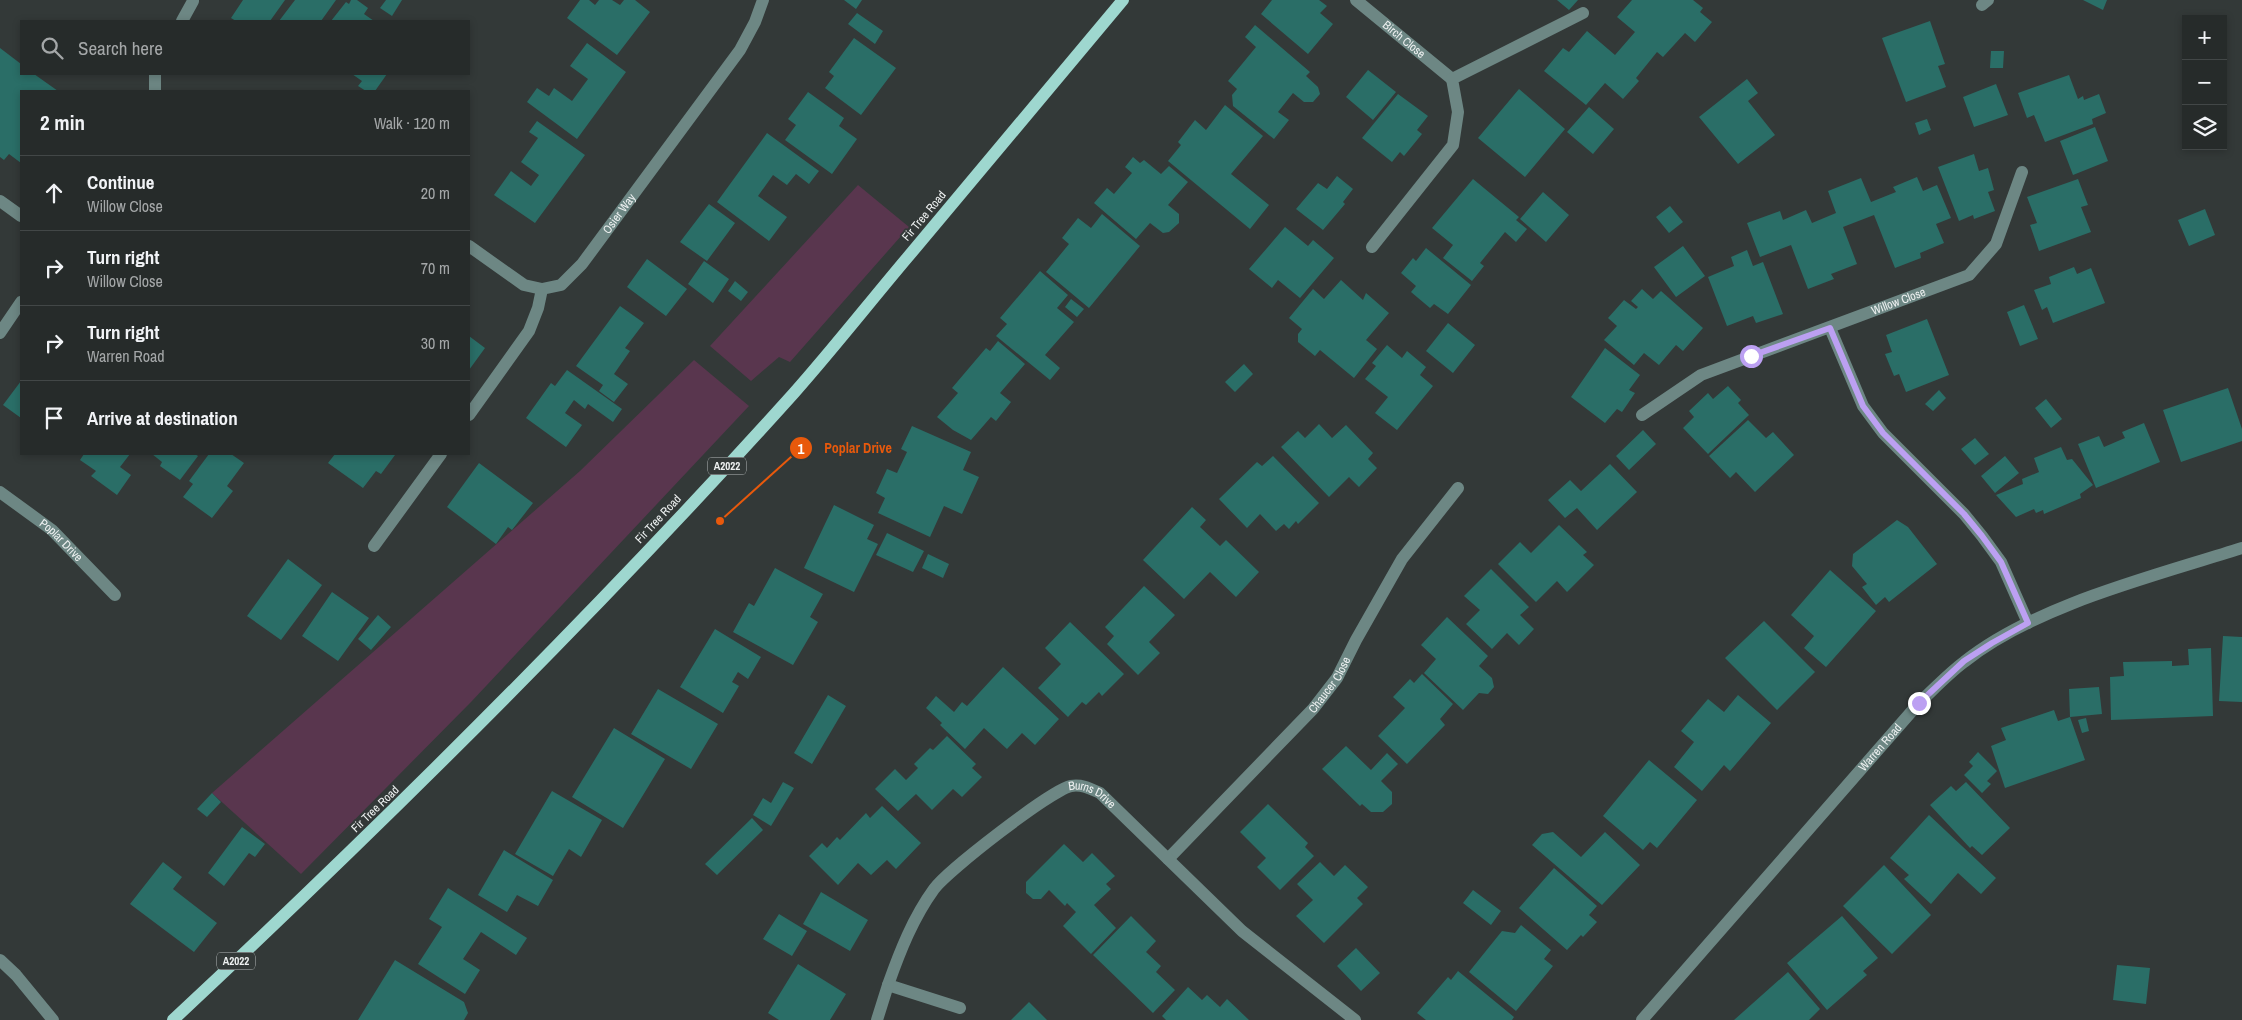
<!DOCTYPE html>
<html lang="en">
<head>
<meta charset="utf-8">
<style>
	:root { --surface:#262b2a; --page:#323736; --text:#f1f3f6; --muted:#a4a7a8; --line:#424747 }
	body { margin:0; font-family:"Archivo Narrow",sans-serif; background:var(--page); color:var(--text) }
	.controls { position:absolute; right:15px; top:15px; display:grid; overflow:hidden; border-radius:0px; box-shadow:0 2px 8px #0003 }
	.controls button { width:45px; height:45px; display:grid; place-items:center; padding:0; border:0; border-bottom:1px solid var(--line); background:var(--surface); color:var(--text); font:25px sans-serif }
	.stop { position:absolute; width:15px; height:15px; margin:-11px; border:4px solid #bca0f2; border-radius:50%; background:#fff }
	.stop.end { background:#bca0f2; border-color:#fff; box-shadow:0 1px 5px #0008 }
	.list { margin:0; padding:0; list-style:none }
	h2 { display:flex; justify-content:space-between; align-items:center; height:65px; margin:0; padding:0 20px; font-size:21px }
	h2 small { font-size:16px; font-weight:400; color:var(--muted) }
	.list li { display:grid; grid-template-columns:32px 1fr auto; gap:15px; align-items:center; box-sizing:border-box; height:75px; padding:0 20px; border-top:1px solid var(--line) }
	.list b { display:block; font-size:19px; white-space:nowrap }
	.list p { margin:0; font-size:16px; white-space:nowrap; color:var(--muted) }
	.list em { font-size:16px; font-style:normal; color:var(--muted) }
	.icon { flex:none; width:28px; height:28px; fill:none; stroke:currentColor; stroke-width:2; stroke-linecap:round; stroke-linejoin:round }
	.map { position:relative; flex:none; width:2242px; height:1020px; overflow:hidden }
	.search { position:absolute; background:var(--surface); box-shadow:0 2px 8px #0003; left:20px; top:20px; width:450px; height:55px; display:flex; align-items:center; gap:12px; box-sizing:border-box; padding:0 18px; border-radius:0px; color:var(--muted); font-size:19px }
	.panel { position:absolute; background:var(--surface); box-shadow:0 2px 8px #0003; left:20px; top:90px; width:450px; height:365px; border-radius:0px }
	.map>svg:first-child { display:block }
</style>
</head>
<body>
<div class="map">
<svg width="2242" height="1020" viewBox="0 0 2242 1020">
	<rect width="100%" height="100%" fill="#333938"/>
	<!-- green -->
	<path fill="#59364e" d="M858,185l51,42 -119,135 -11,-5 -28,24 -41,-35z
		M694,360l55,46 -278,296 -170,172 -89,-81 368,-322z"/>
	<!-- building -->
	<path fill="#2a6e67" d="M243,0h42l-15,21h-34l-5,-3z
		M295,0h41l-15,21h-42z
		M351,0h6l11,8 -4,6 10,7h-43l15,-19 3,2z
		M386,0h16l-10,16 -12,-8z
		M580,0h9l6,5 4,-5h13l8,5 4,-5h11l15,12 -33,43 -50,-37z
		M844,0h18l-6,9z
		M1272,0h47l8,6 -7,7 13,11 -25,30 -47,-40z
		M1557,0h21l-9,10z
		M1632,0h61l10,8 -3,4 12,10 -17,20 -10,-9 -22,24 -6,-5 -21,26 3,3 -16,18 -18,-16 -19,22 -42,-34 19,-23 6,4 18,-21 28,24 20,-23 -18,-15z
		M2083,0h24l-4,10z
		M857,13l26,18 -8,13 -27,-20z
		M1930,21l15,43 -7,2 8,21 -40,15 -24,-64z
		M1255,25l55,47 -4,4 12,11 2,7 -7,8h-9l-11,-9 -15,19 11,8 -15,19 -41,-33 -1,-11 5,-6 -9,-8 28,-34 -11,-10z
		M854,38l42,30 -35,47 -36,-27 9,-12 -5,-4z
		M587,43l39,29 -49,67 -50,-37 10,-14 12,8 5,-8 18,13 16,-22 -18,-13z
		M0,48l21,16v10h13l24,17h-37v72l-12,-9 -5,6 -4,-3z
		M1991,51h13l-1,17h-13z
		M1368,70l28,22 -23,28 -27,-23z
		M352,74h35l-12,17h-9l-8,-5 4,-5z
		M2069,75l9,24 5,-3 1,4 15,-6 7,19 -14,6 1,5 -48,18 -11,-27 -7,3 -9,-25z
		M1747,79l11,14 -10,8 27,34 -37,29 -39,-47z
		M1996,84l12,31 -34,12 -11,-30z
		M1519,89l46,40 -40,48 -47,-39z
		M808,92l36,26 -5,8 18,13 -25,35 -47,-34 11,-15 -8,-6z
		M1398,94l30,22 -11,14 5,4 -18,22 -4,-4 -8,10 -30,-24z
		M1225,105l38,31 -32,38 38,31 -19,24 -82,-68 13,-16 -3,-3 17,-22 11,10z
		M1589,107l25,22 -21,25 -26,-22z
		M1927,119l4,11 -12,5 -4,-12z
		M537,121l48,34 -50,68 -41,-28 17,-24 20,15 8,-11 -18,-13 17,-24 -9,-6z
		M2095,127l13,34 -35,14 -13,-34z
		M767,133l52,38 -10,13 -13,-10 -9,11 -14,-10 -15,21 29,21 -18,24 -52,-39z
		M1974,154l5,17 9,-3 6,22 -6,2 7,19 -21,8 -1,-4 -14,6 -21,-54z
		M1133,157l7,6 4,-3 17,14 8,-8 19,16 -20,23 11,9v9l-10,9 -6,1 -13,-10 -14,16 -42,-36 13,-15 7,6 18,-21 -7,-6z
		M1337,176l16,13 -10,13 2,2 -22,26 -27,-21 22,-26 9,6z
		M1917,177l6,14 14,-6 14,33 -15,6 8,19 -24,10 1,5 -26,10 -21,-53 -31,12 14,37 -26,10 3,5 -26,10 -17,-44 -31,12 -13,-34 33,-12 3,9 23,-10 6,13 24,-10 -8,-22 33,-13 10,24 25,-10 -3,-5z
		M1473,179l46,38 -3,3 11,9 -11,13 -11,-10 -25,31 4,3 -12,15 -29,-23 10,-13 -21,-17z
		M2078,179l10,26 -7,2 10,25 -52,19 -9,-26 7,-2 -10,-26z
		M1543,192l26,23 -23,27 -26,-23z
		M709,204l26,19 -28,38 -27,-19z
		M1670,206l13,16 -14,11 -13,-16z
		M2205,209l10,26 -26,11 -11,-26z
		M1102,214l38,32 -51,62 -43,-36 23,-28 -7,-6 16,-20 13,10z
		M1285,227l23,19 5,-6 21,18 -34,40 -22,-18 -6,8 -23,-19z
		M1683,246l22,30 -29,21 -22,-30z
		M1426,248l45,37 -23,29 -14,-10 -4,4 -19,-16 5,-6 -15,-13 12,-15 3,3z
		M1747,250l6,16 10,-4 20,52 -27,9 -3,-7 -26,10 -19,-49 26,-11 -3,-9z
		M647,259l40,30 -21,27 -39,-29z
		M704,261l25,18 -16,24 -25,-19z
		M2074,267l3,7 14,-6 14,35 -52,20 -6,-16 -5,3 -8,-20 17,-6 -2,-7z
		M1040,271l28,24 -11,13 17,14 -29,33 15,13 -10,12 -54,-44 11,-12 -7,-6z
		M1341,280l22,20 3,-7 23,20 -23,27 11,9 -23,29 -34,-28 -5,6 -17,-14v-8l4,-5 -13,-11 24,-29 11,10z
		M735,281l13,11 -7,9 -13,-10z
		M1642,289l11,10 8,-8 42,37 -20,23 -7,-6 -17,20 -15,-12 -10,12 -30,-25 13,-14 -9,-8 16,-18 12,9 2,-2 -7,-6z
		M1071,299l13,10 -7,8 -12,-10z
		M2024,305l14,34 -18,7 -13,-34z
		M620,306l24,17 -19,25 5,3 -16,23 14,10 -14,18 -15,-11 4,-6 -27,-19z
		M1927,319l22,56 -43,17 -7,-18 -5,2 -9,-22 7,-2 -6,-17z
		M1448,323l27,22 -22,28 -27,-22z
		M469,336l16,12 -16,22z
		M998,341l27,23 -25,29 11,9 -15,19 -5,-4 -20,23 -18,-10 -16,-13 21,-24 -6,-5 34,-40 4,3z
		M1387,345l15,13 5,-7 19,16 -6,8 13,11 -36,44 -22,-17 13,-16 -23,-18 11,-13 -4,-3z
		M1605,348l35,27 -11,15 6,3 -13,19 -5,-3 -12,14 -34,-26z
		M1244,364l9,10 -18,18 -10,-10z
		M567,370l55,39 -9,13 -25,-18 -3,5 -11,-9 -9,13 17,12 -16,22 -40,-29 25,-35 4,3z
		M21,381v37l-18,-13z
		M1728,386l13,14 -3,3 11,12 -41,39 -25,-26 11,-11 -5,-6 19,-18 5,6z
		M2228,388l14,41v12l-61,21 -18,-52z
		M1939,390l7,8 -13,13 -8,-7z
		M2046,399l16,20 -11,9 -16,-20z
		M1748,420l18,18 7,-6 21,23 -39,37 -19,-20 -6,6 -21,-22z
		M2144,423l16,39 -64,26 -18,-44 21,-8 5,11 21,-9 -3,-6z
		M1319,424l13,14 14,-13 27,28 -5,6 9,9 -18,19 -10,-10 -20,20 -48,-50 17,-16 7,7z
		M912,426l59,26 -8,18 16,7 -17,37 -18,-8 -14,31 -52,-24 7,-15 -9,-5 11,-24 10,4 10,-21 -6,-3z
		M1643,430l13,14 -27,26 -13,-14z
		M1975,438l14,16 -14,11 -14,-16z
		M2061,447l6,13 5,-1 21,26 -13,9 1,4 -37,16 -1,-4 -7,3 -2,-4 -18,8 -20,-22 27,-11 -1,-5 17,-7 -5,-14z
		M84,454h46l-10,13 11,8 -14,20 -26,-19 5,-5 -16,-11z
		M152,454h43l3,2 -18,24 -20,-14 2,-4z
		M209,454h22l13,9 -17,23 6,5 -21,27 -29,-21 10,-13 -4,-3z
		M335,454h59l1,1 -14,19 -5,-3 -13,17 -35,-25z
		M1273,456l46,47 -21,21 -2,-3 -7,8 -5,-5 -8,7 -16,-17 -13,14 -28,-29 38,-37 5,4z
		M2005,456l14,17 -24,20 -14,-17z
		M479,463l54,40 -21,27 -4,-3 -12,17 -49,-37z
		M1610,464l27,28 -40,38 -20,-22 -12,10 -17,-18 22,-20 11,11z
		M834,505l40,20 -7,14 11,5 -24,48 -50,-24z
		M1192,507l14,13 -6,7 20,19 6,-6 33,32 -23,25 -26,-25 -26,27 -41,-39z
		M1897,520l11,7 29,37 -48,38 -4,-5 -9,8 -14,-18 5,-3 -15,-18 1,-12z
		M1559,525l28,27 -4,3 11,10 -27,27 -10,-11 -21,21 -38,-38 22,-22 11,11z
		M887,533l37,18 -11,21 -37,-17z
		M928,554l21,10 -6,14 -21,-10z
		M288,559l34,26 -41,55 -34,-24z
		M775,568l48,26 -13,23 8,5 -25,43 -60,-33 16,-29 5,3z
		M1491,569l38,38 -9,8 14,14 -15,16 -12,-12 -15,16 -26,-25 14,-14 -16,-14z
		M1830,570l46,41 -50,56 -22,-19 10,-12 -23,-21z
		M1144,586l31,29 -26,27 11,11 -22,22 -31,-31 7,-8 -9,-9z
		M332,592l37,26 -31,43 -36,-25z
		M378,615l13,12 -20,23 -13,-11z
		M1447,617l41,39 -9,10 13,12 2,9 -6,7 -9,-1 -16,17 -39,-37 12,-14 -15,-14z
		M1764,621l51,51 -38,38 -52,-52z
		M1070,622l54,52 -22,22 -3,-4 -13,13 -4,-3 -14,15 -30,-29 23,-24 -16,-16z
		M715,629l46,28 -13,22 -10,-7 -6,10 7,4 -16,27 -43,-26z
		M2223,636l19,1v65l-23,-1z
		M2211,648l2,68 -102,4 -1,-43 14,-1 -1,-14 49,-1v5l17,-1 -1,-16z
		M1003,667l56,52 -24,26 -13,-12 -15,16 -23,-21 -19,21 -25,-24 2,-2 -16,-15 10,-12 18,16 8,-10 5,4z
		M1422,674l31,30 -13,15 5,6 -38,39 -29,-28 27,-28 -12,-11 17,-18 4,4z
		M2099,687l3,27 -32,3 15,43 -80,28 -14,-42 15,-6 -5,-12 53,-18 4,11 12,-4 -1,-28z
		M658,689l60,35 -27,45 -60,-35z
		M828,695l18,11 -34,58 -18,-11z
		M1738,695l33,28 -41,48 -6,-6 -22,26 -28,-24 20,-25 -13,-11 27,-32 16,13z
		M2086,718l3,13 -7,2 -4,-13z
		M614,728l51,31 -42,69 -51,-31z
		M947,736l29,28 -4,4 10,9 -20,20 -9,-8 -21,21 -16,-16 -18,17 -23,-22 20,-20 11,11 12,-12 -4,-4 16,-16 3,2z
		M1346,746l25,24 16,-17 11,11 -17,17 11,11v12l-9,8h-12l-9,-8 -2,2 -38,-37z
		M1978,752l19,19 -10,10 4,3 -9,9 -18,-18 9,-9 -4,-4z
		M1649,760l48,40 -40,48 -7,-6 -7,8 -40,-34z
		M783,782l11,6 -23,38 -18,-11 10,-17 8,5z
		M1966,782l44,46 -28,27 -10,-9 -2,2 -40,-43 21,-19 5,5z
		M552,791l50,29 -21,37 -12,-8 -16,27 -38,-22z
		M212,793l9,9 -14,15 -10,-8z
		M1268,804l40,39 -3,4 9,9 -34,34 -23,-23 9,-9 -26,-26z
		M882,806l39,37 -25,26 -9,-9 -16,15 -13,-12 -20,22 -29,-29 13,-13 5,5 10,-11 3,3 26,-27 4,5z
		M1929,815l67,63 -15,16 -23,-21 -27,31 -27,-25 5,-4 -19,-17z
		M752,818l11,12 -46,45 -12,-11z
		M242,827l23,17 -10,13 -6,-4 -25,33 -16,-13z
		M1553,832l28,25 24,-25 35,33 -38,40 -70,-60 10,-11z
		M1064,844l19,18 9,-9 23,23 -9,8 5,5 -17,16 22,23 -25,26 -28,-28 13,-14 -9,-9 -2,3 -16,-16 -8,9h-8l-7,-6v-11z
		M504,850l49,30 -15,26 -21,-11 -10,17 -29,-17z
		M163,862l19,15 -9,12 44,34 -23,29 -64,-48z
		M1320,862l14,14 11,-11 23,22 -11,11 6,6 -39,39 -28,-27 17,-16 -16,-16z
		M1884,865l47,50 -39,39 -49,-48z
		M1554,868l43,38 -8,9 8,7 -14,15 -2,-2 -14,15 -48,-42z
		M448,888l79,50 -11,17 -35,-23 -18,27 17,11 -15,24 -47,-30 24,-37 -13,-8z
		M1473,890l28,21 -10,14 -28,-22z
		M821,892l47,28 -18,31 -47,-27z
		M779,914l28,17 -15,25 -29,-17z
		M1131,916l25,25 -10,11 15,14 -5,6 19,18 -22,23 -60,-58z
		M1842,916l36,42 -15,13 4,4 -40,35 -40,-47z
		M1521,925l30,25 -7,9 9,7 -37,45 -47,-39 33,-41 13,2z
		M1356,948l24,25 -19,18 -24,-25z
		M395,960l69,42 4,11 -4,7h-106z
		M798,964l48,30 -16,26h-51l-11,-7z
		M2117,965l33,3 -4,36 -33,-4z
		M1458,971l56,46 -2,3h-86l-9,-7 31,-36 3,3z
		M1788,972l32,37 -11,11h-75z
		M1188,987l14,13 5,-5 13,12 7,-8 22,21h-83l-4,-4z
		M1029,1002l18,18h-36z"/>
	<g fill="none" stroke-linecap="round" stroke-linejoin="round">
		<!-- minor -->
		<g stroke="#6d8784" stroke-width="12">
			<path id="s1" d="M1356,0l96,79"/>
			<path d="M1982,5l6,-5"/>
			<path d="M182,21l11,-20"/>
			<path d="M155,91v-17"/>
			<path d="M0,201l21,15"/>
			<path d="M469,246l55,39 18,4"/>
			<path d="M1372,247l81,-102 5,-33 -6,-33 131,-66"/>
			<path d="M1830,328l33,78 20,27 81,81 18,22 19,26 27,61"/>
			<path d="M0,333l21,-31"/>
			<path id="s2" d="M469,415l60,-84 9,-23 4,-19 19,-4 21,-21 158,-214 15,-28 8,-22"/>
			<path id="s3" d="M1642,415l59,-40 268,-100 27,-31 26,-72"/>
			<path id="s4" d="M0,492l52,38 63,65"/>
			<path d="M374,546l67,-92"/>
			<path id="s5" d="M1168,859l145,-150 24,-31 19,-38 46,-81 56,-71"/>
			<path d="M0,960l16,15 37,45"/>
			<path id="s6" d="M960,1008l-72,-23c12,-34 25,-67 46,-96 13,-18 117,-99 137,-103 11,-2 20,3 29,7l142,138 113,89"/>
			<path d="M877,1020l11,-35"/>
			<path id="s7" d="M1642,1020l277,-317c15,-14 29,-29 45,-41 71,-57 191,-86 278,-114"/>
		</g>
		<!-- major -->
		<path stroke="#9ed7cf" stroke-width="12" d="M173,1020c215,-201 424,-408 621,-627 39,-44 75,-90 113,-135 72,-86 144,-172 216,-258"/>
	</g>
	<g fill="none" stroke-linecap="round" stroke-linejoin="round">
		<!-- route -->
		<path stroke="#bca0f2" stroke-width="6" d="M1751,356l79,-28 33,78 20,27 81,81 18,22 19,26 27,61 -36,20 -28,18 -45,42"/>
	</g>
	<g text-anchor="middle" stroke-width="4" stroke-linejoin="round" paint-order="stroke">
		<!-- shield labels -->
		<g fill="#333938" stroke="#b6baba" stroke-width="1">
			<rect x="708" y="457.5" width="38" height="17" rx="4"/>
			<rect x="217" y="952.5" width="38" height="17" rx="4"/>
		</g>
		<g font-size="11" font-weight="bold" fill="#eef1f1">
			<text x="727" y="470">A2022</text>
			<text x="236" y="965">A2022</text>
		</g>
		<!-- street labels -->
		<g font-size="12" fill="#eef1f1" stroke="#333938">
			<text dy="4" stroke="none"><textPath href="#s1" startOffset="62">Birch Close</textPath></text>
			<text dy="4" stroke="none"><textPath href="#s2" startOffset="259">Osier Way</textPath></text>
			<text transform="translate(924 216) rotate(-50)" y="4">Fir Tree Road</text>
			<text dy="4" stroke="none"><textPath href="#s3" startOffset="282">Willow Close</textPath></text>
			<text transform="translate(658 519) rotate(-47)" y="4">Fir Tree Road</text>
			<text dy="4" stroke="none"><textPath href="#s4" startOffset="78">Poplar Drive</textPath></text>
			<text dy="4" stroke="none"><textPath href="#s5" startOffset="238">Chaucer Close</textPath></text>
			<text dy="4" stroke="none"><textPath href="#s7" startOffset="362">Warren Road</textPath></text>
			<text dy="4" stroke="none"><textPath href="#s6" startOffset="378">Burns Drive</textPath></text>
			<text transform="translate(375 809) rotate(-44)" y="4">Fir Tree Road</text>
		</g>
	</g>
	<!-- callouts -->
	<path fill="none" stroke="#e8590c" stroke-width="2" d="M720 521L801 448"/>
	<g fill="#e8590c" stroke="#333938" stroke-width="2">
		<circle cx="720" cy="521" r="5"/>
		<circle cx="801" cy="448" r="12"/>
	</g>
	<g font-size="15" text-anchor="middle" font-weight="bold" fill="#fff">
		<text x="801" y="454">1</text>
	</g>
	<g font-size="14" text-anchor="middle" font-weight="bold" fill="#e8590c" stroke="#333938" stroke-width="4" stroke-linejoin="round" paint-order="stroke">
		<text x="858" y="453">Poplar Drive</text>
	</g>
</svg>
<div class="controls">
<button>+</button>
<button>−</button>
<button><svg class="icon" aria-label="layers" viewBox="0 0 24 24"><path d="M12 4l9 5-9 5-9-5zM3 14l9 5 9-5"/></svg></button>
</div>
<div class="stop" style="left:1751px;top:356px"></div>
<div class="stop end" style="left:1919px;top:703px"></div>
<div class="search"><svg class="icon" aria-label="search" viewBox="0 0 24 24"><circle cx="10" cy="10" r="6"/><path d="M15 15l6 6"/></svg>Search here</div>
<section class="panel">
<h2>2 min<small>Walk · 120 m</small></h2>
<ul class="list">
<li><svg class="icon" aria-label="ahead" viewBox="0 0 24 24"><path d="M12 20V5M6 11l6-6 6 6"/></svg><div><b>Continue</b><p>Willow Close</p></div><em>20 m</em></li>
<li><svg class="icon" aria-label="right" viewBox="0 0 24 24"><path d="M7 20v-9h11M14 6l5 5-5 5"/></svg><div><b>Turn right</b><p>Willow Close</p></div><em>70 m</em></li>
<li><svg class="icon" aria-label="right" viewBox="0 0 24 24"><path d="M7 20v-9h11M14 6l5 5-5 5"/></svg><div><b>Turn right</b><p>Warren Road</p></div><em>30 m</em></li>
<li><svg class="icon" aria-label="arrive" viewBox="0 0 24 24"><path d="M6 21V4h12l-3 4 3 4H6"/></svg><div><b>Arrive at destination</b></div></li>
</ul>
</section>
</div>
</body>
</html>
